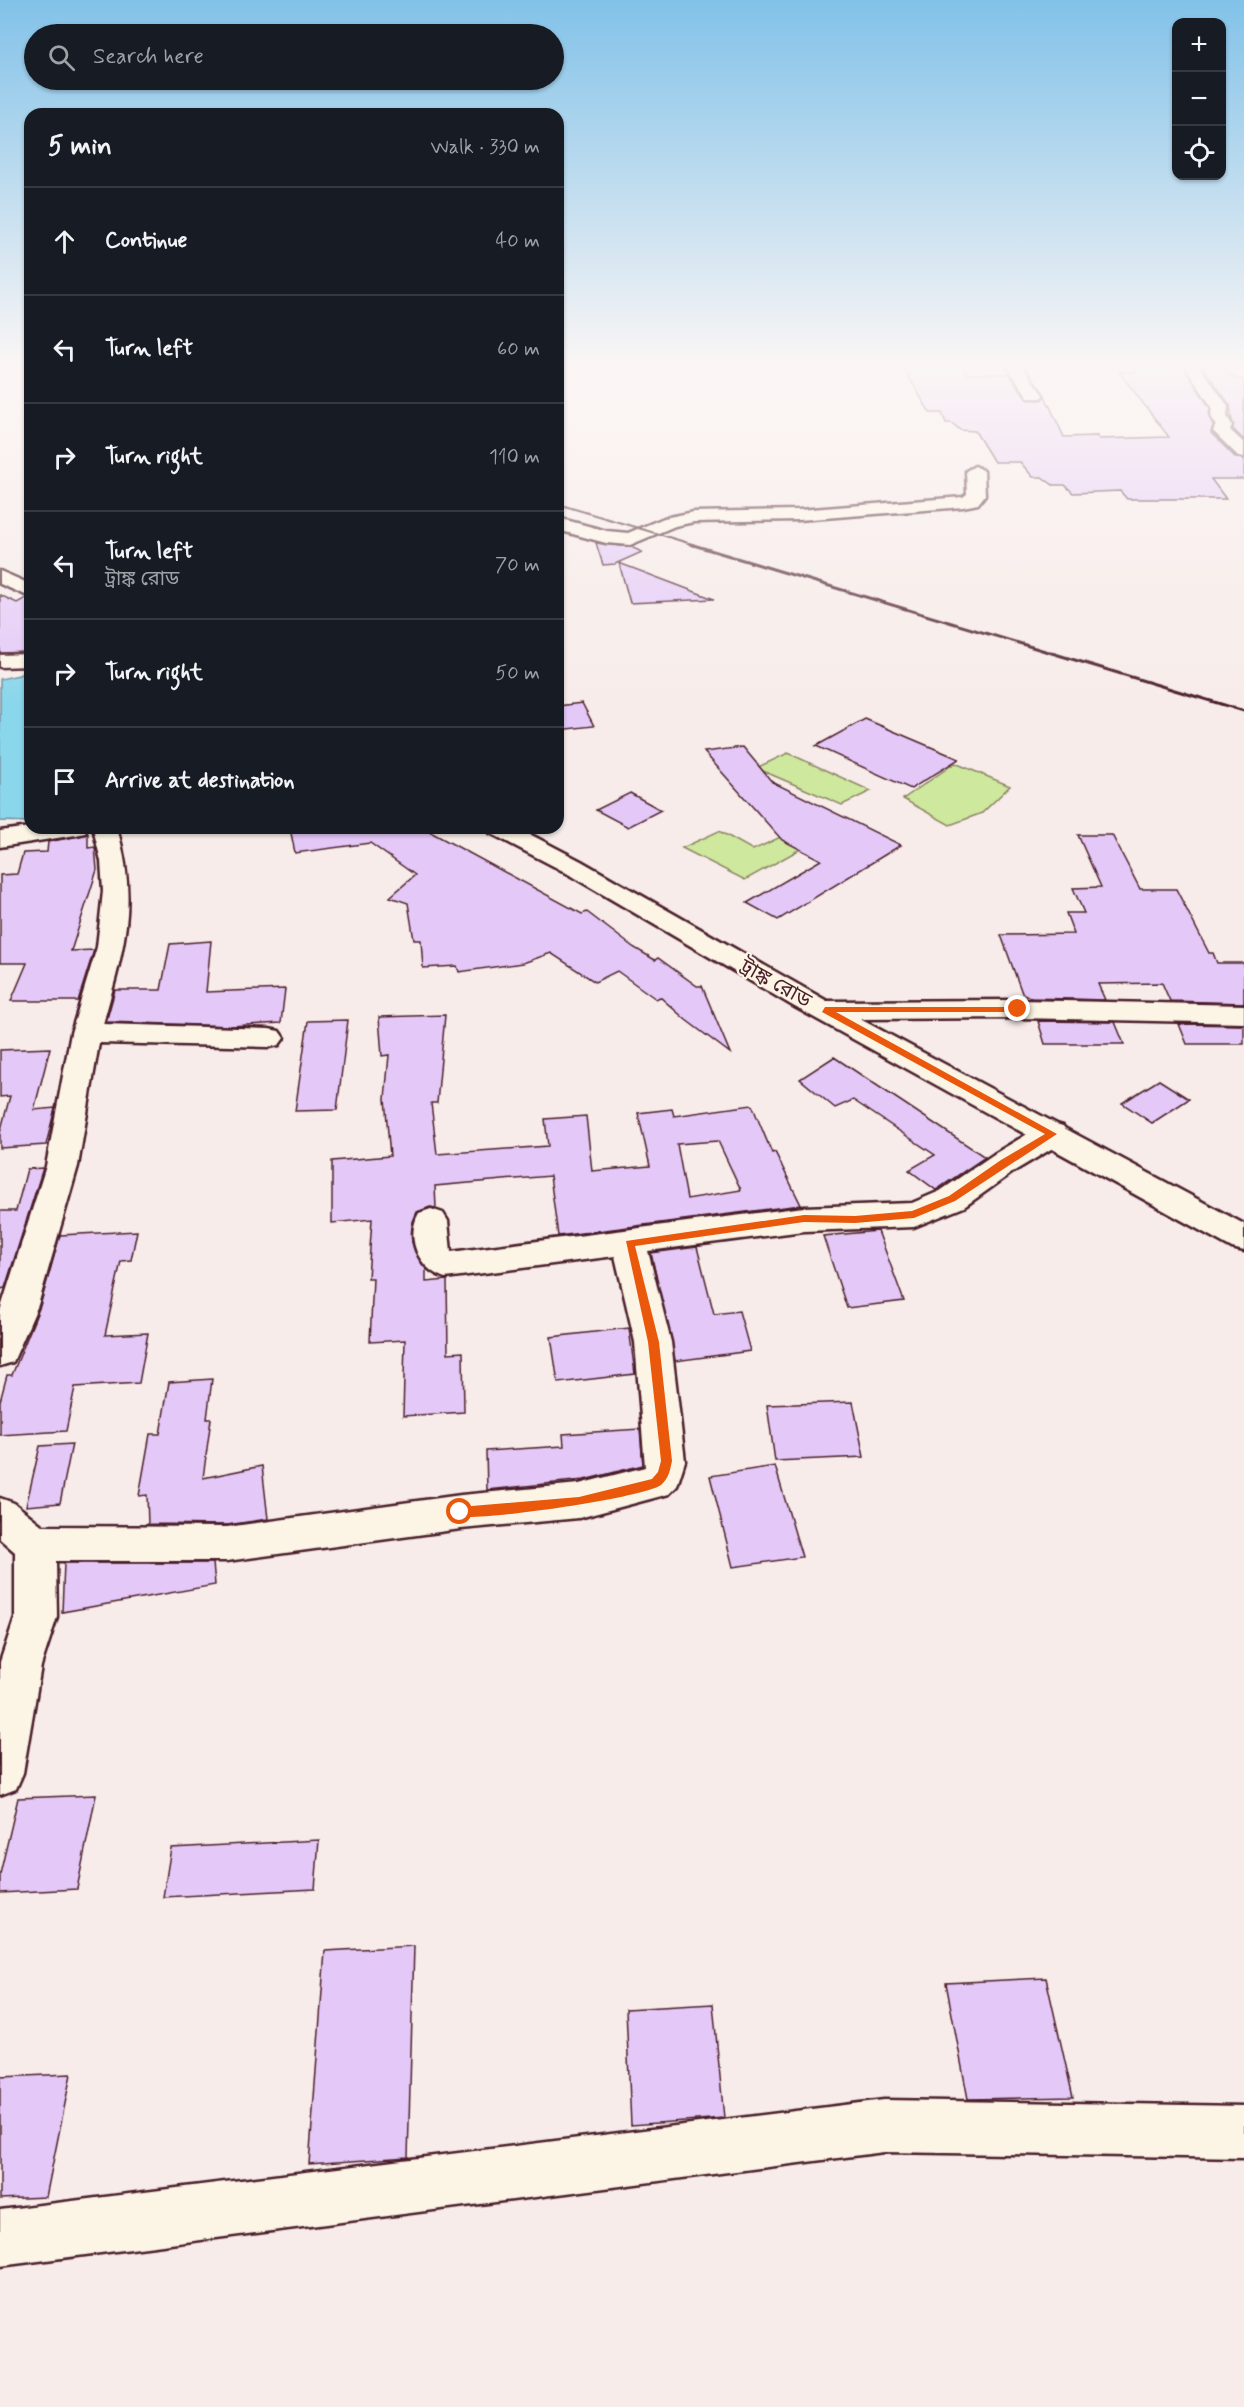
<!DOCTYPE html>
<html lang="en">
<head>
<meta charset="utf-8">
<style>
	:root { --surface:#171b24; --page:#242831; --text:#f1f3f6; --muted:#9ea1a6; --line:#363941 }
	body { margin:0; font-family:Mynerve,"Noto Sans Bengali",sans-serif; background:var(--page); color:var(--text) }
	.controls { position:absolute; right:18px; top:18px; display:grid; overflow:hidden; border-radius:12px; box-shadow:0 2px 4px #0004 }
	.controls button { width:54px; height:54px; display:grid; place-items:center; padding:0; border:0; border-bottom:2px solid var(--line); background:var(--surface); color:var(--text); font:30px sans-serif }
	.stop { position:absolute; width:18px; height:18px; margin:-14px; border:4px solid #ea580c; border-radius:50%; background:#fff }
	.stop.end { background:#ea580c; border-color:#fff; box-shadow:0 2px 6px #0008 }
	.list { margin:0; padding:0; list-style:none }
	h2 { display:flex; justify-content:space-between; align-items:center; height:78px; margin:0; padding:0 24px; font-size:26px }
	h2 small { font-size:20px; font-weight:400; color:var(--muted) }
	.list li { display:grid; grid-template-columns:39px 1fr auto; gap:18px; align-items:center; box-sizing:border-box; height:108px; padding:0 24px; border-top:2px solid var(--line) }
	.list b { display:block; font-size:22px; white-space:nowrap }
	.list p { margin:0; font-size:20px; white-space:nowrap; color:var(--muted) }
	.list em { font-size:20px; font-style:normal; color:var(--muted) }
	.icon { flex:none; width:33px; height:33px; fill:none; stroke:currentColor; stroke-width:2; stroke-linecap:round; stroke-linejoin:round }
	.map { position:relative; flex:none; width:1244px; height:2407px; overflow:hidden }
	.search { position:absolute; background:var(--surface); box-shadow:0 2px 4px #0004; left:24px; top:24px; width:540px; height:66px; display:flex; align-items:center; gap:15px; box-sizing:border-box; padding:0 21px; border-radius:33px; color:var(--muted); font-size:22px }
	.panel { position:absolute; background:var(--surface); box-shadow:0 2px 4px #0004; left:24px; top:108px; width:540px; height:726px; border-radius:18px }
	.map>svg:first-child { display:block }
</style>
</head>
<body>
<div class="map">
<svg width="1244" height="2407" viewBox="0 0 1244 2407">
	<rect width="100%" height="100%" fill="#f7ece9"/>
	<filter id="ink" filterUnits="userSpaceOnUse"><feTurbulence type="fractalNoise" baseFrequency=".0167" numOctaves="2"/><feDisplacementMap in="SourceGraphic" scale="12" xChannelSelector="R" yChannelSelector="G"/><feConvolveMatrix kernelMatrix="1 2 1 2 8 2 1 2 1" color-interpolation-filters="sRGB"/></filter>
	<g filter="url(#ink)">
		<!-- green -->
		<path fill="#cee89e" stroke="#8c8464" stroke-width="1.5" d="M788,753l83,38 -29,14 -86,-37z
			M955,763l55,23 -28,27 -32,12 -47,-26z
			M719,831l34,19 38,-18 22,10 -68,38 -63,-32z"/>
		<!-- water -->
		<path fill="#8ad6eb" stroke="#708d9e" stroke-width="1.5" d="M30,669v153l-30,-1v-142l19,-4z"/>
		<!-- building -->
		<path fill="#e4c9f8" stroke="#4a1f2b" stroke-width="1.5" fill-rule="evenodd" d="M907,366h56l4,8h42l18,25 14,1 4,-4 19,41 33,-1 2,3 70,-2 -50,-65h17l-4,-6h51l27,42 -1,9 4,8 -2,8 25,25 8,1v20h-33l15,20h-99l-7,-8 -47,2 -8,-8h-12l-11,-8h-9l-13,-15h-26l-19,-31 -15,-1 -8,-7h-6l-4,-10h-12l-26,-44 4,-1z
			M1202,366h21l12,13h9v61l-11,-11 -3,-24z
			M596,543l35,4 11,5 -27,12 -12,1z
			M619,563l95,36 -84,4z
			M0,595l17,8 9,-5 4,1v53l-30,1z
			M582,703l12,23 -36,4v-24z
			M865,719l94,40 -48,30 -95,-43z
			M743,747l29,35 129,63 -123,75 -31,-17 74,-43 -39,-20 -78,-88z
			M630,793l31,17 -33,17 -32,-17z
			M290,828h133l159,86 5,-2 46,35 22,13 3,-2 39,28h5l28,67 -44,-33 -26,-23 -4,2 -39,-28 -22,11 -44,-29 -28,10 -64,9 -2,-6 -34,2 -2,-28h-7l-6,-37 -18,-6 25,-22 -45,-32 -75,10z
			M88,834v14l7,-1 2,23 -26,81 23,-1 -16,51h-67l16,-38h-27v-88l17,-1 6,-21 24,-1 1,-10z
			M1078,835h34l28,54h36l33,64h4l4,10h27v40l-74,-2 -8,-18 -64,1 7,16 -74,-2 -9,-5 -21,-58 73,-1 -8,-21h18l-11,-25 28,-1z
			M211,941l-5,51 79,-3 -4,34 -50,3 -125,-4 9,-32h46l9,-46z
			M445,1015l-8,88h-6l6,51 111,-8 -3,-27 41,-3 6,55 58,-5 -12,-53 34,-4 2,7 78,-11 20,48 3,-1 26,53 -243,31 -8,-60 -115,10 1,22 -6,-1 -13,5 -4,10 -1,20 3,10 11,17v13l21,-2 1,73 15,-1 1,60 -61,4 2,-76 -35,2 3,-64h-5l4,-59 -40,4v-62l58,-5 -5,-57 4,-44 -7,1 -3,-39zM718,1141l23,49 -54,9 -10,-55z
			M348,1020l-11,90 -42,1 13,-90z
			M1038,1021l77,1 9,22h-79z
			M1179,1024l65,1v19h-57z
			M50,1048l-16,62 21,-2 -9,37 -46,3v-15l10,-37 -10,1v-47z
			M834,1057l151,100 -49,33 -27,-20 26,-15 -82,-55 -18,8 -35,-29z
			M1159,1080l30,19 -37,24 -30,-20z
			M43,1168l-38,120 -5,1v-78h16l11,-42z
			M137,1231l-6,29 -10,1 -16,74 43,-2 -9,50 -64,4 -9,44 -66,4v-34l7,-26h5l28,-69 20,-71z
			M878,1231l26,70 -57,7 -24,-72z
			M697,1247l17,67 25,-3 11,40 -75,10 -24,-108z
			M629,1328l6,46 -77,9 -7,-46z
			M212,1379l-5,40h4l-8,59 59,-12 6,53 -41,6 -79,-1 -1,-29 -8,1 11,-62h10l9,-52z
			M853,1402l11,55 -89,4 -8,-56z
			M640,1429l3,36 -59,15 -97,10 -1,-39 78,-5 -1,-12z
			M72,1444l-12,59 -34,3 14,-60z
			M775,1466l27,91 -69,10 -23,-91z
			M64,1563h149l2,22 -153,27z
			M96,1795l-19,94 -77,4v-19l18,-76z
			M319,1840l-4,49 -152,8 8,-49z
			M414,1946l-6,211 -99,7 16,-213z
			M1046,1978l27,119 -105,2 -22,-116z
			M713,2004l11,114 -93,7 -5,-116z
			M71,2074l-25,123 -46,2v-122z"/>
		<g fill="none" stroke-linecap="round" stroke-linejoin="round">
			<!-- minor casing -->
			<g stroke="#4a1f2b" stroke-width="5">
				<path id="minor" d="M1007,366h15l21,29 -2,3h-12z
					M1185,366h14l29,40 -1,10 5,9 -2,5 14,13v14l-6,-1 -25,-25 3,-6 -5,-9 1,-9z
					M975,466l9,5 1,24 -7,9 -15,3 -164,13 -105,2 -19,4 -45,19 -24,-2 -48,-13v-12l49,13 21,2 36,-15 30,-6 105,-2 164,-13 4,-3 -1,-23z
					M30,654v12l-30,1v-12z
					M30,827v1h58l-3,5 -9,2 -76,12v-16z
					M93,828h24c22,75 6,124 -14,196l166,5 10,2 5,7 -5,7 -10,2 -170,-4 -21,123 -40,139 -25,57 -13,4v-55l46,-145 25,-133 26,-86 6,-56 -2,-30z
					M1052,1123l11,3 5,8 -5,8 -47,28 -52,37 -50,20 -110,4 -156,20 23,91 14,119 -8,25 -8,8 -90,24 -118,11 -234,32h-171l1,56 -16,49 -18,107 -7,16 -16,6v-133l15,-45v-65l-15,-13v-41l14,5 29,23 184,1 234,-32 118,-11 66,-17 -10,-125 -20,-86 -170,22c-27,-9 -40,-41 -26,-65l12,-4 12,4 5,8 3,31 353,-45 108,-4 28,-12 54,-37 47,-28z
					M884,2100l360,6v52l-360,-6 -884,114v-56z"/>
			</g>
			<!-- major casing -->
			<g stroke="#4a1f2b" stroke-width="5">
				<path id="major" d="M0,571l30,13v13l-30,-13z
					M487,828h31l63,33 246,140 192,-1 225,5v18l-225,-5 -159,1 384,205v27l-12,-3 -439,-242 -230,-135 -73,-38z"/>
			</g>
			<!-- minor -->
			<use href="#minor" fill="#fcf5e5" fill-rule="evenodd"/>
			<!-- major -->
			<use href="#major" fill="#fcf5e5" fill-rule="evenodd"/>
			<!-- rail-far1 -->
			<path stroke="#4a1f2b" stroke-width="2" d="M558,504l137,41"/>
			<!-- rail -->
			<path stroke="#4a1f2b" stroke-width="3" d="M690,544l554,167"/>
		</g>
	</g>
	<!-- sky -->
	<linearGradient id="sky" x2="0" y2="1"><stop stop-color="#82c2e9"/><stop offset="0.52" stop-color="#fbf6f5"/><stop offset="1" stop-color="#fbf6f5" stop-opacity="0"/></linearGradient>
	<rect width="1244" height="703" fill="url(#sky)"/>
	<!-- route -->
	<path fill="#ea580c" d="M825,1007h197l-4,5h-182l221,122 -102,67 -41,17 -59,5 -51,-1 -169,24 24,96 13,119c-2,9 -3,17 -11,24 -18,13 -184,37 -205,31l-1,-4 5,-5 119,-10 73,-18 6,-7 3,-11 -13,-119 -22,-101 178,-26 51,1 57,-5 37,-15 52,-36 44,-26 -223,-122z"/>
	<g text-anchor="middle" stroke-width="4.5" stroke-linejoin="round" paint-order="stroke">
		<!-- street labels -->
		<g font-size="21" fill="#4a1f2b" stroke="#fcf5e5">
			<text transform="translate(776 983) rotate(29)" y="7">ট্রাঙ্ক রোড</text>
		</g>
	</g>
</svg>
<div class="controls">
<button>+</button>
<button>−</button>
<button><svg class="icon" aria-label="locate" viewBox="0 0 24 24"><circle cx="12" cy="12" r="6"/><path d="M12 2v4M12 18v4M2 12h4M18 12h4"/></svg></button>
</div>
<div class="stop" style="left:460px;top:1512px"></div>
<div class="stop end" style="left:1018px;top:1009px"></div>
<div class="search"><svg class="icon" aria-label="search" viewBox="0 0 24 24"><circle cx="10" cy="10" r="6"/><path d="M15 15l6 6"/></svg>Search here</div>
<section class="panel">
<h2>5 min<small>Walk · 330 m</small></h2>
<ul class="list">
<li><svg class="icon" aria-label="ahead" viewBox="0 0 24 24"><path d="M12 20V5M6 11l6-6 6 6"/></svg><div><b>Continue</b></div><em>40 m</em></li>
<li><svg class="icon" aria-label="left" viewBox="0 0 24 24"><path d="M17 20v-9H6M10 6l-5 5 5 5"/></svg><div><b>Turn left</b></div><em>60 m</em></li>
<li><svg class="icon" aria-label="right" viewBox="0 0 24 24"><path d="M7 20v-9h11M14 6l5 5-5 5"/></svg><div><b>Turn right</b></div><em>110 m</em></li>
<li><svg class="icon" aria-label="left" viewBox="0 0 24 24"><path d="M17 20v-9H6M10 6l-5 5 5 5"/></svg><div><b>Turn left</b><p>ট্রাঙ্ক রোড</p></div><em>70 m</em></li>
<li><svg class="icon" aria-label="right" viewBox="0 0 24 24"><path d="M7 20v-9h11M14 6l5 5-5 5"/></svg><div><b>Turn right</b></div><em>50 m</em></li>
<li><svg class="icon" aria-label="arrive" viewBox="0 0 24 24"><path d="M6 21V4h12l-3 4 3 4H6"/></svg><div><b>Arrive at destination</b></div></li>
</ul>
</section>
</div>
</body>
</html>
